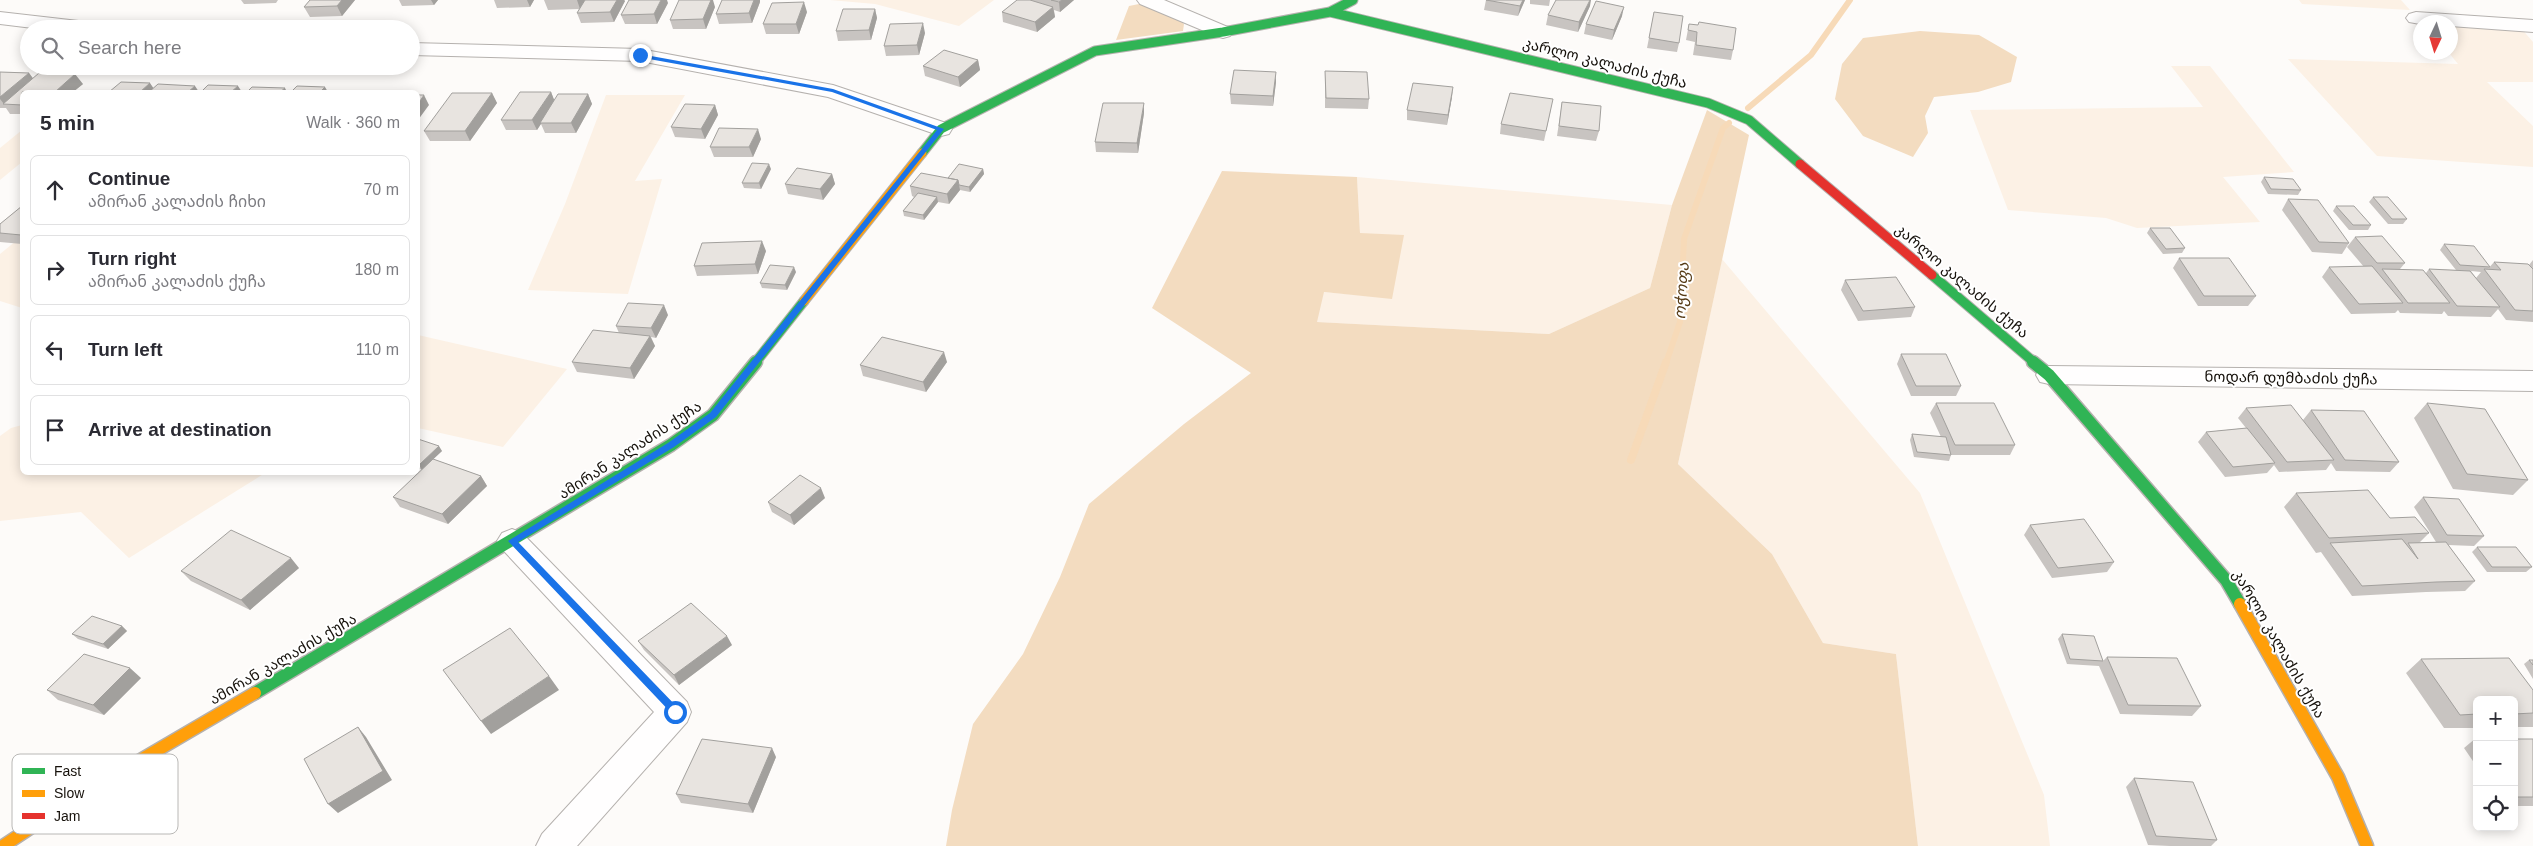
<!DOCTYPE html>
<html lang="en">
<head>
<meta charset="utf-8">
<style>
	:root { --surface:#fff; --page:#f7f7f7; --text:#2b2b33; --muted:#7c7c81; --line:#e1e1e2 }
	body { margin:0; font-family:Arial,"Noto Sans Georgian",sans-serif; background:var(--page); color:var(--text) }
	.controls { position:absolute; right:15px; bottom:15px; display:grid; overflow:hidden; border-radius:8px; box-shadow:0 2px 12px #0003 }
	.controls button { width:45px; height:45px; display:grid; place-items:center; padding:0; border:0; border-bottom:1px solid var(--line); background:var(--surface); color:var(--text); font:25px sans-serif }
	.compass { position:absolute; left:2413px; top:15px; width:45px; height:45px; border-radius:50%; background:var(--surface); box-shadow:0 2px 12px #0003; rotate:184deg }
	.stop { position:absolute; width:15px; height:15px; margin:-11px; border:4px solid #1a73e8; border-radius:50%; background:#fff }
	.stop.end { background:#1a73e8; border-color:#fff; box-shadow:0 1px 5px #0008 }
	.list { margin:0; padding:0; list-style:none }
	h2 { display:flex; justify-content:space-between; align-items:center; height:65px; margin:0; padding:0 20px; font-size:21px }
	h2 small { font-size:16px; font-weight:400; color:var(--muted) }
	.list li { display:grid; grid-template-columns:32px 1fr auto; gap:15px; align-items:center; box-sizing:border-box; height:70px; margin:0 10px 10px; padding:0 10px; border:1px solid var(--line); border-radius:8px }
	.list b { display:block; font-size:19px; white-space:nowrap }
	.list p { margin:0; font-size:16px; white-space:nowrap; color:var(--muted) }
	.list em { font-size:16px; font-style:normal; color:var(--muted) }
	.icon { flex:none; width:28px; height:28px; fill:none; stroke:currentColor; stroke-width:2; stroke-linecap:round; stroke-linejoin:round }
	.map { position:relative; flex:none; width:2533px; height:846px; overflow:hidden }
	.search { position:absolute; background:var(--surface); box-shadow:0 2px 12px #0003; left:20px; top:20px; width:400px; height:55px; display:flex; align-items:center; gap:12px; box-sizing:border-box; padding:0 18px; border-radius:28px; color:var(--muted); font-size:19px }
	.panel { position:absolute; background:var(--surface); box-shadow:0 2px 12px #0003; left:20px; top:90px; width:400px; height:385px; border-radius:8px }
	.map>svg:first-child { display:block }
</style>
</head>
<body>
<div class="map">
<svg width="2533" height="846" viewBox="0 0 2533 846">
	<rect width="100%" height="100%" fill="#fdfbf9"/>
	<!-- green -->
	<path fill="#fcf1e5" d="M830,0h164l-35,26 -84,-22z
		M2299,0h102l9,10 -108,-6z
		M2451,24l69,3 13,15v40h-46l46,44v41l-156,-11 -89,-97 170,5 -9,-11 1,-1z
		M2171,66h39l84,106 -71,5 37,45 -123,6 -31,-10 -98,-8 -38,-100 233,-3z
		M606,95h79l-50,86 27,-2 -34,115 -100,-4 37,-86z
		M22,130v32l-22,18v-32z
		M1357,177l315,28 -22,83 -101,46 -233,-12 7,-30 69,6 -32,-65z
		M22,236v72l-22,-7v-47z
		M1722,259l198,234 124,302 6,51h-132l-22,-192 -73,-11 -51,-89 -94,-90z
		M418,335l149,34 -64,78 -85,-19z
		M22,425v47l243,1 -136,85 -48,-46 -81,9v-85l11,-8z"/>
	<!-- forest -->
	<path fill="#f3dcc0" d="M1139,4c14,3 37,9 45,20l-1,7 -67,9 13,-34z
		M1920,31l59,4 38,22 -6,25 -33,10 -44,5 -9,19 3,17 -15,24 -50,-21 -28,-37 7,-35 21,-26z
		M1707,110l42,25 -71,329 94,90 51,89 73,11 22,192h-972l6,-36 21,-86 50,-70 37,-77 29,-73 95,-80 67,-51 -99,-65 70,-137 135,6 3,56 44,2 -12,64 -68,-7 -7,30 232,12 101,-46 22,-83z"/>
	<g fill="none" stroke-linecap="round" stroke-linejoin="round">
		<!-- stream-far1 -->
		<path stroke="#f7dab8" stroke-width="6" d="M1748,108l63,-53 39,-55
			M1666,363l14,-41 4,-83 39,-111 6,-5"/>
		<!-- stream -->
		<path stroke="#f7dab8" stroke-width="8" d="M1631,460l35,-98"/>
		<!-- street casing -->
		<g stroke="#b5b1ae" stroke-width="2">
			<path id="street" d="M1137,0h27l66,28 3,4 -3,4 -7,2 -7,-2 -76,-32z
				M0,12l96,11 7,2 3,4h-65l-41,-5z
				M2416,12l117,8v12l-83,-6v-4h-30v2l-11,-2 -3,-4 3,-4z
				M411,43l229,6 193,36 116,39 3,5 -3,5 -8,2 -113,-39 -188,-36 -229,-6z
				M2049,366l484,5v20l-484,-7 -9,-2 -4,-7 4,-7z
				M512,529l10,4 165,169 4,10 -4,10 -110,124h-41l6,-12 112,-122 -152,-163 -5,-8 5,-8z"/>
		</g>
		<!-- fast-far1 casing -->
		<g stroke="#b5b1ae" stroke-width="11">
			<path id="fast-far1" d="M1330,12l378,91 41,17 51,44
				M922,153l19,-24 154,-78 128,-19 107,-20 23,-12
				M1932,275l103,88
				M755,363l49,-62"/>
		</g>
		<!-- fast casing -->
		<g stroke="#b5b1ae" stroke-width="15">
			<path id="fast" d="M2033,362l16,13 177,205 14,24
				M255,693l416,-248 42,-30 43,-53"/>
		</g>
		<!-- slow-far1 casing -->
		<g stroke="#b5b1ae" stroke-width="11">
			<path id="slow-far1" d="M804,301l118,-148"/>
		</g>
		<!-- slow casing -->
		<g stroke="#b5b1ae" stroke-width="15">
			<path id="slow" d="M2240,604l98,173 29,69
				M3,846l71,-47 181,-106"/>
		</g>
		<!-- jam casing -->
		<g stroke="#b5b1ae" stroke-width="11">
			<path id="jam" d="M1800,164l132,111"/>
		</g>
		<!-- street -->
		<use href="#street" fill="#fffefe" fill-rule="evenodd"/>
		<!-- fast-far1 -->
		<use href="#fast-far1" stroke="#30b455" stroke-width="9"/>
		<!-- fast -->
		<use href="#fast" stroke="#30b455" stroke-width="12"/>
		<!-- slow-far1 -->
		<use href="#slow-far1" stroke="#ff9f0a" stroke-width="9"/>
		<!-- slow -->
		<use href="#slow" stroke="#ff9f0a" stroke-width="12"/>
		<!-- jam -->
		<use href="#jam" stroke="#e5322d" stroke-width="9"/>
	</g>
	<!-- wall -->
	<path fill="#c8c4c1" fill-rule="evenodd" d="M241,0h37l-2,3 -32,1z
		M310,0h45l-13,16 -32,1 -6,-10z
		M399,0h39l-4,5 -32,1z
		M494,0h40l-4,7 -33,1z
		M544,0h80l1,1 -11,21 -33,1 -4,-10 2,-4 -31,1z
		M1017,0h57l-14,12 -6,-2 1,7 -18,15 -34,-10 -1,-10z
		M1486,0h39l-7,16 -34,-6z
		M1530,0h20l-1,6 -19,-2z
		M760,2l-8,21 -33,1 -3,-10z
		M668,3l-11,21h-32l-4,-9z
		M1590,6l-12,26 -32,-7 2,-10z
		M715,7l-9,22h-33l-3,-9z
		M875,9l2,9 -6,22 -33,1 -2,-10z
		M807,12l-8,22h-33l-3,-10z
		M1654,12l25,31 -2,9 -30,-4z
		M1622,16l-10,24 -28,-6 2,-10z
		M1689,24l44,26 -2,10 -38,-5 2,-13 -9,-2z
		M925,33l-6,22 -33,1 -2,-10z
		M978,60l2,10 -20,17 -35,-11 -2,-10z
		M1325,71l44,28 -1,10 -43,-1z
		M0,72l29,1 4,5 50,6 -10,8h-51v22h-12l-4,-6h-6z
		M1276,82l-3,24 -42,-2 -1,-10z
		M551,92l3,8 34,-6 4,10 -16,29h-31l-4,-9 -4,6h-31l-5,-10z
		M492,93l5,10 -27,38h-40l-6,-10z
		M1452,97l-5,28 -40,-5v-10z
		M1562,102l37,29 -3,10 -39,-5z
		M715,105l3,10 -13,24 -30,-2 -4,-10z
		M1551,109l-7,32 -44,-7 1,-10z
		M1144,113l-6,40 -42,-1 -1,-10z
		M761,139l-8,18h-39l-4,-10z
		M771,169l-10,20 -17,-1 -2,-5z
		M983,169l1,5 -14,18 -10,-2 -11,14 -11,-2 -14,18 -20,-4 -1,-5 11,-14 -2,-1 -2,-10 38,-8z
		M832,174l3,10 -12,16 -35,-6 -3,-10z
		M2264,177l37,13 -3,5 -30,-1 -7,-12z
		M2373,197l34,22 -4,5h-15l-19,-22z
		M2288,199l61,44 -7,11 -30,-2 -30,-42z
		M22,206v38l-22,-2v-18z
		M2336,206l35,19 -3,5h-19l-16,-19z
		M2150,228l35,20 -3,5 -19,1 -16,-21z
		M2355,237l50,26 -5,6 26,4 3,-4 27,1 -16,-20 4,-6 46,23 -2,2 6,-7 35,3 4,-5v62l-27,-2 -8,-11 -7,8 -43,-1 -4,-5 -2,3 -42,-1 -2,-3 -3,3 -44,1 -29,-37 7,-10h35l-17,-20zM2471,271l10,1 -5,6z
		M766,251l-8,23 -61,2 -3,-10z
		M2179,258l77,38 -8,10h-50l-25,-38z
		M796,272l-9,18 -25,-2 -2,-5z
		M1845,280l70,27 -4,10 -53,4 -17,-31z
		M668,315l-12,23 -5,-1 4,9 -21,33 -57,-7 -5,-10 47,-29 -3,-7z
		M1901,354l60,32 -5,10h-45l-14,-32z
		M947,362l-21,30 -63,-16 -3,-11z
		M1936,403l79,42 -5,10h-59l-2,6 -35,-4 -4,-17 2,-6 29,3 -11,-24z
		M2427,403l101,77 -15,15 -60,-6 -39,-71z
		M2246,408l57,12 8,-10 88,52 -9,10 -54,-1 -5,-8 -5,7 -47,2 -5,-7 -7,8 -42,4 -27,-35 8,-10 40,-4 -8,-10z
		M418,439l24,12 -9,8 48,17 6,10 -39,38 -48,-17 -7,-10 29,-27 -4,-2z
		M2296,493l94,25 39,15 -10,10 17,-1 -22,-35 9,-10 61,39 -10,10 -26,-1 27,36 -10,10 -39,1 -74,4 -31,-44 -5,1 -32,-46z
		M825,498l-31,27 -22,-13 -4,-10z
		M2030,525l84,37 -7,10 -55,6 -28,-43z
		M2477,547l55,20 -6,5h-39l-15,-20z
		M299,568l-49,42 -59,-29 -10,-10z
		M122,626l5,5 -19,18 -30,-10 -6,-5z
		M2062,634l41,27 4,-4 94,49 -9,10 -72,-2 -21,-48 -32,-2 -9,-25z
		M638,641l94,4 -53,40 -35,-35z
		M2421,659l112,31v37h-19v-27h-37v28h-33l-38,-55z
		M2529,660h4v19l-9,-15z
		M141,678l-37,37 -46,-15 -11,-10z
		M2476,738h1v29l-13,-19z
		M2514,739h19v67h-19z
		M776,757l-23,56 -72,-10 -5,-9z
		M2134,778l83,62 -6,6h-41l-22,-1 -22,-58z"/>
	<!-- shaded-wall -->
	<path fill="#a2a09d" d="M342,0h13l-13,16 -5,-10z
		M431,0h7l-4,5z
		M527,0h7l-4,7z
		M577,0h8l-5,9z
		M617,0h7l1,1 -11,21 -4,-10z
		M661,0h6l1,3 -11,21 -3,-10z
		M711,0h2l2,7 -9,22 -3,-10z
		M754,0h6v2l-8,21 -3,-10z
		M1062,0h12l-14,12 -1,-10z
		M1523,0h2l-7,16 2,-10z
		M1590,0h1l-1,6 -12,26 1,-10z
		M804,2l3,10 -8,22 -3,-10z
		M1053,7l2,10 -18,15 -2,-10z
		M1624,7l-2,9 -10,24 2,-10z
		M875,9l2,9 -6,22 -2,-10z
		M923,23l2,10 -6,22 -2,-10z
		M978,60l2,10 -20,17 -2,-10z
		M1276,72v10l-3,24v-10z
		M29,73l7,10 -32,21 -4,-5v-2z
		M75,74l8,10 -10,8h-18z
		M150,83l6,9h-16z
		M195,86l4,6h-11z
		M238,86l4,6h-11z
		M325,87l3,5h-8z
		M1453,87l-1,10 -5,28 1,-10z
		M285,88l2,4h-7z
		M551,92l4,10 -18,28 -5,-10z
		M492,93l5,10 -27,38 -5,-10z
		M588,94l4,10 -16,29 -5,-10z
		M424,95l5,10 -11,15v-16z
		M1144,103v10l-6,40 -1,-10z
		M715,105l3,10 -13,24 -4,-10z
		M758,129l3,10 -8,18 -4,-10z
		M769,164l2,5 -10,20 -2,-6z
		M983,169l1,5 -14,18 -1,-5z
		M832,174l3,10 -12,16 -3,-11z
		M958,180l2,10 -11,14 -2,-10z
		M937,197l1,5 -14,18 -1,-5z
		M762,241l4,10 -8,23 -3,-10z
		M794,267l2,5 -9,18 -2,-5z
		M664,305l4,10 -12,23 -5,-10z
		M650,336l5,10 -21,33 -4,-11z
		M944,352l3,10 -21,30 -3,-10z
		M439,446l3,5 -20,19 -3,-5z
		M481,476l6,10 -39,38 -6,-10z
		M821,488l4,10 -31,27 -4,-10z
		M291,558l8,10 -49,42 -9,-10z
		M122,626l5,5 -19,18 -5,-5z
		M727,636l5,9 -53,40 -5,-10z
		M130,668l11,10 -37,37 -11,-10z
		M549,676l10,14 -68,44 -10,-13z
		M358,727l8,10 26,43 -54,33 -10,-9z
		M772,748l4,9 -23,56 -5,-9z"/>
	<!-- building -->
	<path fill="#e8e4e0" stroke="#a2a09d" d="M310,0h32l-5,6 -33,1z
		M585,0h32l-7,12 -33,1z
		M629,0h32l-7,14 -33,1z
		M679,0h32l-8,19 -33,1z
		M722,0h32l-5,13 -33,1z
		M1017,0h13l23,7 -18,15 -33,-10z
		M1051,0h11l-3,2z
		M1486,0h37l-3,6z
		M1556,0h34l-11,22 -31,-7z
		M1596,1l28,6 -10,23 -28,-6z
		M804,2l-8,22h-33l9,-21z
		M843,9h32l-6,21 -33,1z
		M1654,12l29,4 -4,27 -30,-5z
		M1699,22l37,6 -3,22 -37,-5 1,-13 -9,-2 1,-6 9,1z
		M923,23l-6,22 -33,1 6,-22z
		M944,50l34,10 -20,17 -35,-11z
		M1234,70l42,2 -3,24 -43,-2z
		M1325,71l42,1 2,27 -43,-1z
		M0,72l29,1 -29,24z
		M39,73l36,1 -20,18h-33v13l-19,-1z
		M121,82l29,1 -10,9h-31z
		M1413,83l40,4 -5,28 -41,-5z
		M158,84l37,2 -7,6h-39z
		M208,85l30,1 -7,6h-30z
		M297,86l28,1 -5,5h-29z
		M252,87l33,1 -5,4h-33z
		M330,91l32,1h-34z
		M520,92h31l-19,28h-31z
		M452,93h40l-27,38h-41z
		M1510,93l43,6 -7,32 -45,-7z
		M558,94h30l-17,29h-31z
		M418,95h6l-6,9z
		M1562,102l39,4 -2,25 -40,-5z
		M1103,103h41l-7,40 -42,-1z
		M685,104l30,1 -14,24 -30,-2z
		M719,128l39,1 -9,18h-39z
		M752,163l17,1 -10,19h-17z
		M959,164l24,5 -14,18 -10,-2 -1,-5 -10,-2z
		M797,168l35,6 -12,15 -35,-5z
		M921,173l37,7 -11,14 -37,-8z
		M2264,177l29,2 8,11 -30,-1z
		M918,193l19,4 -14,18 -20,-4z
		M2373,197h15l19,22h-15z
		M2288,199l30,1 31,43 -30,-1z
		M22,206v28l-1,1 -21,-2v-9z
		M2336,206h18l17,19h-18z
		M2150,228h20l15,20 -19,1z
		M2382,236l23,27h-28l-22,-26z
		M762,241l-7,23 -61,2 8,-23z
		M2444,244l30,2 16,21 -30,-2z
		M2179,258h50l27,38h-52z
		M2494,262l34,2 5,5v42l-18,-1 -31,-41 17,1z
		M770,265l24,2 -9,18 -25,-2z
		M2372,266l31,37 -44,1 -30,-37z
		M2382,269l41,1 27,33h-42z
		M2429,269l41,2 30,36 -43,-1z
		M1896,277l19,30 -52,4 -18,-31z
		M628,303l36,2 -13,23 -35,-2z
		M593,330l57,6 -20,32 -58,-6z
		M882,337l62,15 -21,30 -63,-17z
		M1901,354h45l15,32h-45z
		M1936,403h58l21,42h-60z
		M2427,403l58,6 43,71 -61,-6z
		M2291,405l43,55 -47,2 -41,-54z
		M2311,410l53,1 35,51 -54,-2z
		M2247,428l28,35 -42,4 -27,-35z
		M1912,434l34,3 5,18 -34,-3z
		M418,439l21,7 -20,19 -1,-1z
		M433,459l48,17 -39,38 -49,-17z
		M800,475l21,13 -31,27 -22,-13z
		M2368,490l22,28 25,-1 14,16 -100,5 -33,-45z
		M2423,497l36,2 25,37 -37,-1z
		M2084,519l30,43 -56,6 -28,-43z
		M231,530l60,28 -50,42 -60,-29z
		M2402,539l16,20 -10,-16 38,-1 29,39 -39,1 -74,4 -32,-43z
		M2477,547h39l16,20h-40z
		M691,603l36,33 -53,39 -36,-34z
		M92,616l30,10 -19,18 -31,-10z
		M510,628l39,48 -68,45 -38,-51z
		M2062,634l32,2 9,25 -33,-2z
		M84,654l46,14 -37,37 -46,-15z
		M2107,657l70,1 24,48 -73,-1z
		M2509,658l24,32v23l-19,1v-14h-37v14l-17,1 -39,-56z
		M2529,660h4v5z
		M358,727l25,44 -55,33 -24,-45z
		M702,739l70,9 -24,56 -72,-10z
		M2514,739h19v58h-19z
		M2134,778l59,4 24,58 -61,-4z"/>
	<!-- route -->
	<path fill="#1a73e8" d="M640,54l193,35 111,40 -228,288 -42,30 -156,95 161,167v6l-4,2 -167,-176 160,-98 42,-30 227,-283 -105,-38 -194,-35z"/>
	<g text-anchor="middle" stroke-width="4" stroke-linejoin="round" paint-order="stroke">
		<!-- street labels -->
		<g font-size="15" fill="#16110b" stroke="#fff">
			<text transform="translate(1605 63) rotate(14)" y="5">კარლო კალაძის ქუჩა</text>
			<text transform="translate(1962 281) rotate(40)" y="5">კარლო კალაძის ქუჩა</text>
			<text transform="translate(2291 378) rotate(1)" y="5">ნოდარ დუმბაძის ქუჩა</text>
			<text transform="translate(630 450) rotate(-33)" y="5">ამირან კალაძის ქუჩა</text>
			<text transform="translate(2279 644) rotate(60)" y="5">კარლო კალაძის ქუჩა</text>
			<text transform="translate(283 659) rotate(-30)" y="5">ამირან კალაძის ქუჩა</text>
		</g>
		<!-- water labels -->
		<g font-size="16" font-style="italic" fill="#573c17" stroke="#fff">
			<text transform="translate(1681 291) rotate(-86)" y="6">ოჭოფა</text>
		</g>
	</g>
	<!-- legend -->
	<rect x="12" y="754" width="166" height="80" rx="8" fill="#fff" stroke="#b9b8b6" stroke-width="1"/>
	<rect x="22" y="768" width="23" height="6" fill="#30b455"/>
	<rect x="22" y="790" width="23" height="7" fill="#ff9f0a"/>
	<rect x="22" y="813" width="23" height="6" fill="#e5322d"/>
	<g font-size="14" fill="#16110b">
		<text x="54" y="776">Fast</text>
		<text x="54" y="798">Slow</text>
		<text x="54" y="821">Jam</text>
	</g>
</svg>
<div class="controls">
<button>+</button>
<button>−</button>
<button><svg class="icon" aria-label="locate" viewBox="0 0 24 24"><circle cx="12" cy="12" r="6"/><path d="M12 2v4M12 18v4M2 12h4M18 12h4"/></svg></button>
</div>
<svg class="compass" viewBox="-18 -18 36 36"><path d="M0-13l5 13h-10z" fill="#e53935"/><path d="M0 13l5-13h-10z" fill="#7c7c81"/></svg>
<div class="stop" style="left:675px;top:712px"></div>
<div class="stop end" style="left:640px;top:55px"></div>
<div class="search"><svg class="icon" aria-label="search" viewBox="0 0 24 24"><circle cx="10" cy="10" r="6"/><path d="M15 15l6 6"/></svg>Search here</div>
<section class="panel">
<h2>5 min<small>Walk · 360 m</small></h2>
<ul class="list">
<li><svg class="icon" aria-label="ahead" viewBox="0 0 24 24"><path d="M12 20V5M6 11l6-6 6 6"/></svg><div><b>Continue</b><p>ამირან კალაძის ჩიხი</p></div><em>70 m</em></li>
<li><svg class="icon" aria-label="right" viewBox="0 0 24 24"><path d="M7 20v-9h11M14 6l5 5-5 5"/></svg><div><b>Turn right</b><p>ამირან კალაძის ქუჩა</p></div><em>180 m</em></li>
<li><svg class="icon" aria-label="left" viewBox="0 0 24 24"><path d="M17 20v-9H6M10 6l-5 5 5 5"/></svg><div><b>Turn left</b></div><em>110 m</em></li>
<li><svg class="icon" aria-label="arrive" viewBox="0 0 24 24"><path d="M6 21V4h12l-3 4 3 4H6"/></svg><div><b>Arrive at destination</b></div></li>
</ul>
</section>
</div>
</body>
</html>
